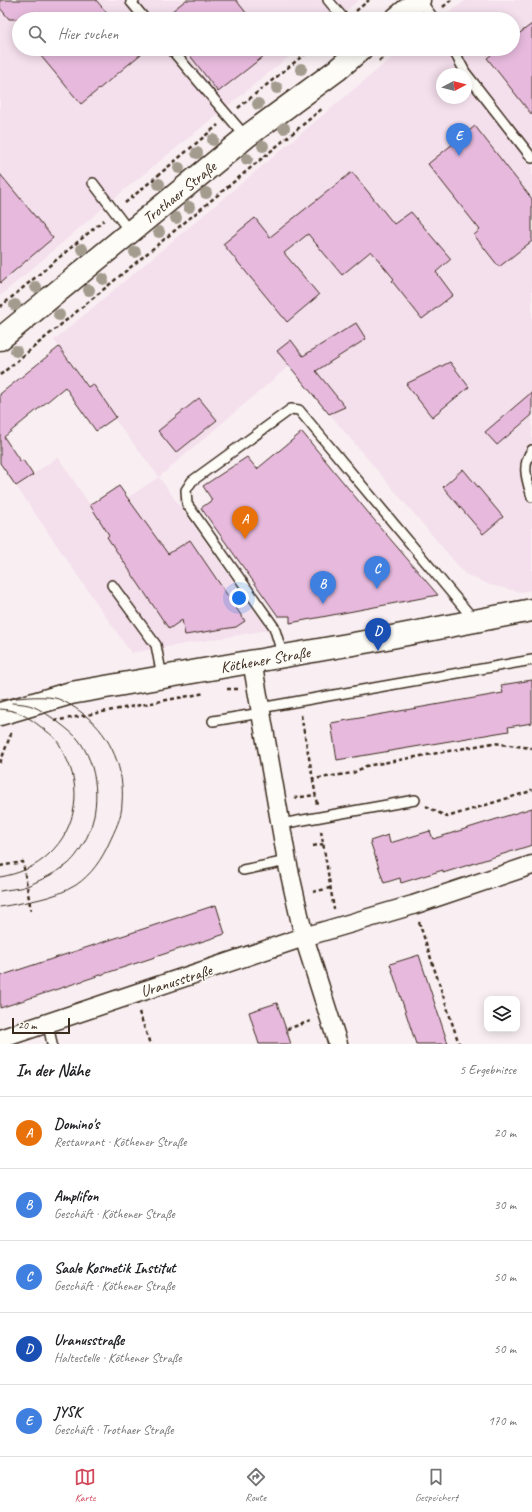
<!DOCTYPE html>
<html lang="de">
<head>
<meta charset="utf-8">
<style>
	:root { --surface:#fff; --page:#f2f2f2; --text:#202124; --muted:#757577; --line:#e0e0e0; --accent:#d1495b }
	body { margin:0; font-family:Caveat,sans-serif; background:var(--page); color:var(--text) }
	.controls { position:absolute; right:12px; bottom:12px; display:grid; overflow:hidden; border-radius:8px; box-shadow:0 2px 10px #0003 }
	.controls button { width:36px; height:36px; display:grid; place-items:center; padding:0; border:0; border-bottom:1px solid var(--line); background:var(--surface); color:var(--text); font:20px sans-serif }
	.compass { position:absolute; left:436px; top:68px; width:36px; height:36px; border-radius:50%; background:var(--surface); box-shadow:0 2px 10px #0003; rotate:83deg }
	.scale { position:absolute; left:12px; bottom:10px; width:58px; box-sizing:border-box; padding-left:4px; border:2px solid #3b2a1e; border-top:0; font-size:11px; line-height:14px; white-space:nowrap; color:#3b2a1e; -webkit-text-stroke:3px #fdfcf7; paint-order:stroke }
	.you { position:absolute; left:239px; top:598px; width:14px; height:14px; margin:-10px; border:3px solid #fff; border-radius:50%; background:#1a73e8; box-shadow:0 0 0 6px #1a73e833 }
	.badge { display:grid; place-items:center; width:26px; height:26px; border-radius:50%; background:var(--accent); color:#fff; font-size:13px; font-weight:700 }
	.pin { position:absolute; translate:-50% -33px; filter:drop-shadow(0 1px 2px #0008) }
	.pin::after { content:''; position:absolute; top:21px; width:14px; height:12px; background:inherit; clip-path:polygon(0 0,100% 0,50% 100%) }
	.list { margin:0; padding:0; list-style:none }
	h2 { display:flex; justify-content:space-between; align-items:center; height:52px; margin:0; padding:0 16px; font-size:17px }
	h2 small { font-size:13px; font-weight:400; color:var(--muted) }
	.list li { display:grid; grid-template-columns:26px 1fr auto; gap:12px; align-items:center; box-sizing:border-box; height:72px; padding:0 16px; border-top:1px solid var(--line) }
	.list b { display:block; font-size:15px; white-space:nowrap }
	.list p { margin:0; font-size:13px; white-space:nowrap; color:var(--muted) }
	.list em { font-size:13px; font-style:normal; color:var(--muted) }
	.icon { flex:none; width:22px; height:22px; fill:none; stroke:currentColor; stroke-width:2; stroke-linecap:round; stroke-linejoin:round }
	.map { position:relative; flex:none; width:532px; height:1044px; overflow:hidden }
	.search { position:absolute; background:var(--surface); box-shadow:0 2px 10px #0003; left:12px; right:12px; top:12px; height:44px; display:flex; align-items:center; gap:10px; box-sizing:border-box; padding:0 14px; border-radius:22px; color:var(--muted); font-size:15px }
	.sheet { height:412px; background:var(--surface) }
	nav { display:flex; justify-content:space-around; align-items:center; box-sizing:border-box; height:56px; border-top:1px solid var(--line); background:var(--surface); font-size:11px; color:var(--muted) }
	nav a { display:grid; justify-items:center; gap:2px }
	nav .on { color:var(--accent) }
	.map>svg:first-child { display:block }
</style>
</head>
<body>
<div class="map">
<svg width="532" height="1044" viewBox="0 0 532 1044">
	<rect width="100%" height="100%" fill="#f9eff2"/>
	<filter id="ink" filterUnits="userSpaceOnUse"><feTurbulence type="fractalNoise" baseFrequency=".025" numOctaves="2"/><feDisplacementMap in="SourceGraphic" scale="8" xChannelSelector="R" yChannelSelector="G"/><feConvolveMatrix kernelMatrix="1 2 1 2 8 2 1 2 1" color-interpolation-filters="sRGB"/></filter>
	<g filter="url(#ink)">
		<!-- built -->
		<path fill="#f4dfec" fill-rule="evenodd" d="M0,0h359l-24,19h-316v30h279l-175,142 -123,105z
			M466,0h66v590l-12,2 -30,-7 -25,-11 -176,-208 -130,111 109,153 -137,23 -115,-167 42,-29 40,60 61,-40 -105,-137 348,-291h111v-30h-72zM442,74h24v24h-24z"/>
		<!-- building -->
		<path fill="#e7badd" stroke="#3b2a1e" d="M0,0h96l16,19h-103l-9,-11z
			M186,0h50l15,19h-89z
			M532,24v91l-45,-57 12,-9h14v-11z
			M35,49h112l-66,55z
			M185,49h88l-55,43z
			M475,126l57,73v42l-33,26 -25,-32 6,-5 -52,-66z
			M352,172l42,52 17,-12 40,47 -15,13 17,23 -31,24 -30,-38 2,-2 -23,-28 -29,24 -34,-41 -24,19 35,42 -32,27 -64,-78 32,-26 15,19z
			M0,174l53,64 -53,45z
			M356,323l10,16 -50,32 29,36 -16,7 -52,-63 14,-11 12,16z
			M59,347l29,40 5,-3 23,33 -20,14 -31,-44 -61,50 16,24 3,-1 10,15 -17,11 -16,-23v-69z
			M450,362l19,25 -37,30 -26,-33z
			M532,392v23l-35,30 -12,-13z
			M199,398l18,22 -41,33 -18,-22z
			M302,432l78,95 58,68 -148,28v-7h-12l-77,-108 11,-8 -9,-14 44,-29 10,12z
			M463,469l40,48 -20,17 -40,-47z
			M119,486l49,68 22,-14 55,81 -9,6 -51,8 -3,-15 -13,9 -62,-92 2,-2 -19,-30z
			M532,680v43l-24,4 1,4 -172,29 -6,-37 172,-30 -2,-8z
			M532,808v37l-89,28v-3l-42,13 -1,-5 -16,5 -14,-42 18,-6 2,8 40,-12 3,8z
			M216,905l9,29 -225,74v-32z
			M419,955l12,37 17,52h-32l-14,-43 -12,-37z
			M277,1003l14,41h-32l-10,-32z"/>
		<g fill="none" stroke-linecap="round" stroke-linejoin="round">
			<!-- lane casing -->
			<g stroke="#3b2a1e" stroke-width="12">
				<path id="lane" d="M134,0l-3,2 14,17
					M328,0l16,19
					M420,0l14,19
					M171,49l75,88
					M453,49l12,23 67,86
					M93,183l37,49
					M532,450c-11,16 -5,30 0,47
					M112,585l44,60 6,32
					M283,656l-9,-29 -87,-123 -1,-14 6,-9 99,-72 8,1 176,211
					M260,708l272,-48
					M213,721l48,-8
					M281,824l134,-24
					M243,870l44,-9
					M48,1024l4,20"/>
			</g>
			<!-- street casing -->
			<g stroke="#3b2a1e" stroke-width="21">
				<path id="street" d="M252,661l35,200 17,76 34,107
					M0,1039l304,-102 109,-32 119,-40"/>
			</g>
			<!-- secondary casing -->
			<g stroke="#3b2a1e" stroke-width="25">
				<path id="secondary" d="M396,19l23,-19
					M0,339l246,-202 91,-67 24,-21
					M0,714l71,-21 305,-53 156,-30"/>
			</g>
			<!-- path -->
			<path stroke="#3b2a1e" stroke-width="2.5" stroke-dasharray="4 3" stroke-linecap="butt" d="M443,7l8,-7
				M356,11l13,-11
				M379,61l14,-12
				M238,108l73,-59
				M125,203l93,-78
				M0,307l104,-87
				M0,375l323,-267
				M227,689h11
				M301,715l12,64 40,-6 13,-7 127,-23 39,5
				M54,721l151,-28
				M0,763l12,-32
				M313,779l4,26
				M294,798l21,-3
				M426,806l21,11 84,-26 1,-2
				M321,831l13,78
				M313,846l10,-2
				M0,866l23,-4 8,49
				M313,892l17,-4
				M419,922l40,122
				M139,1012l11,32
				M287,1029l24,-8"/>
			<!-- lane -->
			<use href="#lane" stroke="#fdfcf7" stroke-width="9"/>
			<!-- street -->
			<use href="#street" stroke="#fdfcf7" stroke-width="18"/>
			<!-- secondary -->
			<use href="#secondary" stroke="#fdfcf7" stroke-width="22"/>
			<!-- tram -->
			<path stroke="#3b2a1e" stroke-width="1" d="M0,700c16,-2 39,-5 55,-2 9,2 24,12 31,18 25,20 39,54 36,87 0,14 -7,27 -13,40 -7,16 -18,32 -33,42 -22,14 -51,17 -76,22
				M0,709c17,1 27,7 41,18 5,4 12,8 16,14 3,3 5,9 7,13 19,33 13,74 -15,100 -13,13 -31,20 -49,23
				M0,891c9,-2 19,-2 27,-5 12,-5 31,-14 41,-22 8,-7 14,-17 19,-27 14,-30 12,-72 -10,-99 -7,-7 -15,-13 -23,-19 -18,-12 -21,-15 -42,-16"/>
		</g>
		<!-- trees -->
		<g fill="#a39c8e">
			<circle cx="301" cy="69" r="6"/>
			<circle cx="277" cy="88" r="6"/>
			<circle cx="258" cy="104" r="6"/>
			<circle cx="284" cy="128" r="6"/>
			<circle cx="213" cy="140" r="6"/>
			<circle cx="263" cy="146" r="6"/>
			<circle cx="197" cy="153" r="6"/>
			<circle cx="247" cy="159" r="6"/>
			<circle cx="179" cy="168" r="6"/>
			<circle cx="159" cy="184" r="6"/>
			<circle cx="206" cy="193" r="6"/>
			<circle cx="189" cy="207" r="6"/>
			<circle cx="176" cy="218" r="6"/>
			<circle cx="159" cy="232" r="6"/>
			<circle cx="82" cy="249" r="6"/>
			<circle cx="135" cy="252" r="6"/>
			<circle cx="103" cy="279" r="6"/>
			<circle cx="36" cy="287" r="6"/>
			<circle cx="89" cy="290" r="6"/>
			<circle cx="15" cy="305" r="6"/>
			<circle cx="59" cy="315" r="6"/>
			<circle cx="16" cy="351" r="6"/>
		</g>
	</g>
	<g text-anchor="middle" stroke-width="3.5" stroke-linejoin="round" paint-order="stroke">
		<!-- street labels -->
		<g font-size="16" fill="#3b2a1e" stroke="#fdfcf7">
			<text transform="translate(179 192) rotate(-39)" y="6">Trothaer Straße</text>
			<text transform="translate(265 659) rotate(-10)" y="6">Köthener Straße</text>
			<text transform="translate(176 980) rotate(-18)" y="6">Uranusstraße</text>
		</g>
	</g>
</svg>
<div class="controls">
<button><svg class="icon" aria-label="layers" viewBox="0 0 24 24"><path d="M12 4l9 5-9 5-9-5zM3 14l9 5 9-5"/></svg></button>
</div>
<svg class="compass" viewBox="-18 -18 36 36"><path d="M0-13l5 13h-10z" fill="#e53935"/><path d="M0 13l5-13h-10z" fill="#757577"/></svg>
<div class="scale">20 m</div>
<div class="you"></div>
<div class="pin badge" style="left:245px;top:539px;background:#e8710a">A</div>
<div class="pin badge" style="left:323px;top:604px;background:#3f7fe0">B</div>
<div class="pin badge" style="left:377px;top:589px;background:#3f7fe0">C</div>
<div class="pin badge" style="left:378px;top:651px;background:#1a4fb4">D</div>
<div class="pin badge" style="left:459px;top:156px;background:#3f7fe0">E</div>
<div class="search"><svg class="icon" aria-label="search" viewBox="0 0 24 24"><circle cx="10" cy="10" r="6"/><path d="M15 15l6 6"/></svg>Hier suchen</div>
</div>
<section class="sheet">
<h2>In der Nähe<small>5 Ergebnisse</small></h2>
<ul class="list">
<li><span class="badge" style="background:#e8710a">A</span><div><b>Domino's</b><p>Restaurant · Köthener Straße</p></div><em>20 m</em></li>
<li><span class="badge" style="background:#3f7fe0">B</span><div><b>Amplifon</b><p>Geschäft · Köthener Straße</p></div><em>30 m</em></li>
<li><span class="badge" style="background:#3f7fe0">C</span><div><b>Saale Kosmetik Institut</b><p>Geschäft · Köthener Straße</p></div><em>50 m</em></li>
<li><span class="badge" style="background:#1a4fb4">D</span><div><b>Uranusstraße</b><p>Haltestelle · Köthener Straße</p></div><em>50 m</em></li>
<li><span class="badge" style="background:#3f7fe0">E</span><div><b>JYSK</b><p>Geschäft · Trothaer Straße</p></div><em>170 m</em></li>
</ul>
</section>
<nav>
<a class="on"><svg class="icon" aria-label="map" viewBox="0 0 24 24"><path d="M3 6l6-2 6 2 6-2v14l-6 2-6-2-6 2zM9 4v14M15 6v14"/></svg>Karte</a>
<a><svg class="icon" aria-label="directions" viewBox="0 0 24 24"><path d="M12 3l9 9-9 9-9-9zM9 14v-3h6M13 9l2 2-2 2"/></svg>Route</a>
<a><svg class="icon" aria-label="saved" viewBox="0 0 24 24"><path d="M7 4h10v16l-5-4-5 4z"/></svg>Gespeichert</a>
</nav>
</body>
</html>
